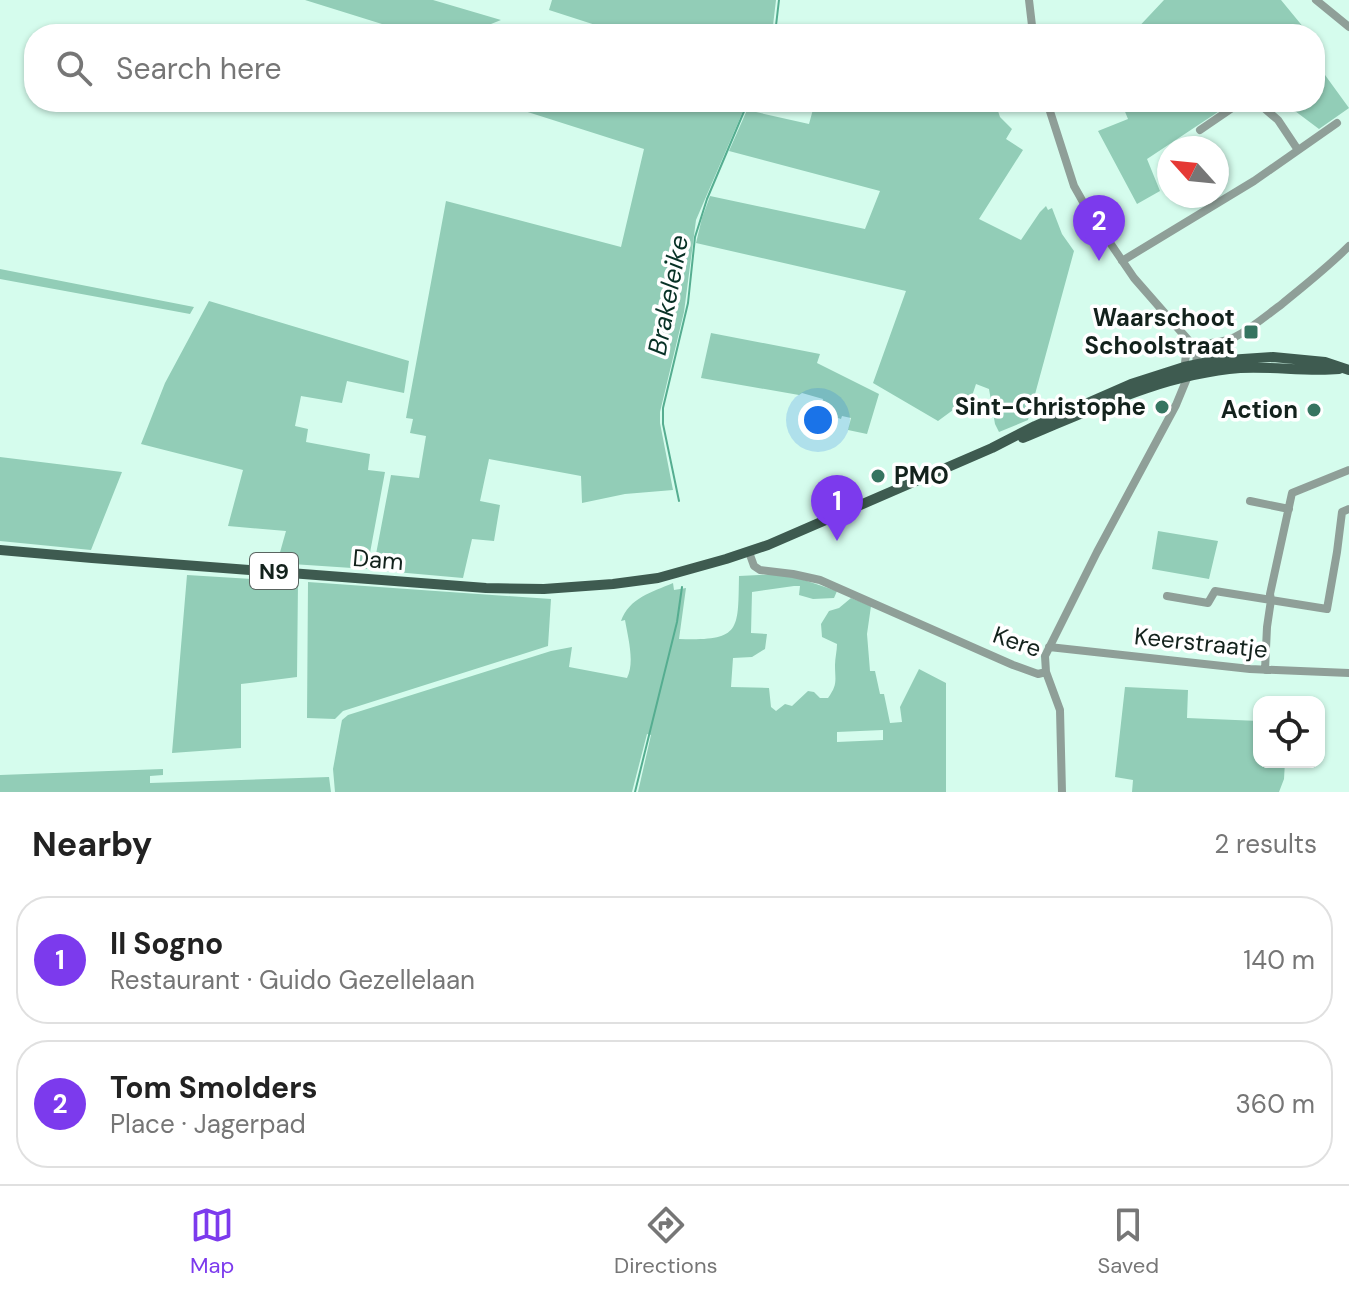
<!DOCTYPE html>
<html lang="en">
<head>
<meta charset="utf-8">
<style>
	:root { --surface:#fff; --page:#f2f2f2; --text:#222; --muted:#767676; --line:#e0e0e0; --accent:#7c3aed }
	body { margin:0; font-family:"DM Sans",sans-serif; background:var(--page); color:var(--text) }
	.controls { position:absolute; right:24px; bottom:24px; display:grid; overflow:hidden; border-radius:16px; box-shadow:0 2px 6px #0004 }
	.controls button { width:72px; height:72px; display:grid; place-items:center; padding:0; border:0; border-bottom:2px solid var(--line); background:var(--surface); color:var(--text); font:40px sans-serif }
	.compass { position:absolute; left:1157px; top:136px; width:72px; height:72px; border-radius:50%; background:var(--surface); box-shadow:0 2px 6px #0004; rotate:297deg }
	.you { position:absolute; left:818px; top:420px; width:28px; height:28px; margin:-20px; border:6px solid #fff; border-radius:50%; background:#1a73e8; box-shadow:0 0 0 12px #1a73e833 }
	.badge { display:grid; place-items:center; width:52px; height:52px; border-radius:50%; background:var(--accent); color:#fff; font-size:26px; font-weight:700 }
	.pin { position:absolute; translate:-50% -66px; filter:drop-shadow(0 2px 4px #0008) }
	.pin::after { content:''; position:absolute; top:42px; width:28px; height:24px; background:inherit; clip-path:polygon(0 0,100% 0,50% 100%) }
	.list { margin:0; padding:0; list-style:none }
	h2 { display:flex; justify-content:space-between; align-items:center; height:104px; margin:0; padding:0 32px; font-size:34px }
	h2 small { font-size:26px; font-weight:400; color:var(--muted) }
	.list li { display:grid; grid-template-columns:52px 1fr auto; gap:24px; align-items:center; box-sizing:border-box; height:128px; margin:0 16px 16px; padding:0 16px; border:2px solid var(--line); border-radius:32px }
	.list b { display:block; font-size:30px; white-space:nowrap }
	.list p { margin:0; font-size:26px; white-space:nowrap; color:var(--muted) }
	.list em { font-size:26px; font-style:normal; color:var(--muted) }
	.icon { flex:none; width:44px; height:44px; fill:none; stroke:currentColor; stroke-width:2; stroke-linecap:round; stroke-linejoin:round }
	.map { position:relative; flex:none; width:1349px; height:792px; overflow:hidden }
	.search { position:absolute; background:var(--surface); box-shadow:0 2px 6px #0004; left:24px; right:24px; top:24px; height:88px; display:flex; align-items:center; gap:20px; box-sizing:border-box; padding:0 28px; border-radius:32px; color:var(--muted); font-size:30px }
	.sheet { height:392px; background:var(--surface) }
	nav { display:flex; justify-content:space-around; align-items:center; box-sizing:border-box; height:112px; border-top:2px solid var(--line); background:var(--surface); font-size:22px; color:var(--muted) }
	nav a { display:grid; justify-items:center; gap:4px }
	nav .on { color:var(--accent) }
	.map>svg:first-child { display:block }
</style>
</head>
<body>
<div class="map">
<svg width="1349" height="792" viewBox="0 0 1349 792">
	<rect width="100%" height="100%" fill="#d5fced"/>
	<!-- green -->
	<path fill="#92cdb7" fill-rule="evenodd" d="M305,0h128l68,20 -10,4 -3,10h-74z
		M552,0h224l-4,34h-163l2,-4 -62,-20z
		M1164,0h117l28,34h-177z
		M1325,75l24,33 -30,21 -36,-27h32v-20z
		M496,102h251l-51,118 -12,92 -24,100v11l13,67 -48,4 -43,9 -1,-27 -92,-17 -9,42 20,4 -6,36 -22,-2 -9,39 -90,-8 18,-95 28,3 7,-42 -16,-3 3,-14 -7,-1 40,-217 175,46 23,-98z
		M815,102h75l20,5 3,-5h82l5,15 12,12 -6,10 17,11 -44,69 42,21 19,-28 6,-6 2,4 4,-2 10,26 12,17 -46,169 -29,12 -4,-8 -6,-35 -13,-5 -4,12 -34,25 -65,-38 33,-92 -210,-48 6,-25 8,-22 155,33 15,-38 -151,-40 18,-41 62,14z
		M1121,102h112l-86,57 13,32 -23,13 -39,-73 30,-12z
		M0,269l194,38 -4,7 -190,-35z
		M209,301l200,60 -5,32 -57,-12 -5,22 -41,-7 -6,30 13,3 -2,13 64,12 -2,16 17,2 -18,97 -90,-6 9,-32 -58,-5 15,-56 -102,-26 24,-61z
		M711,333l109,21 -3,9 62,31 -12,40 -19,-4 3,-12 -9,-2 -1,3 -21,-7 3,-13 -21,-6 -3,2 -98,-17z
		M0,457l122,15 -31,78 -91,-9z
		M1158,531l60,10 -9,38 -57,-10z
		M780,574l24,6 33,11 -3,7 -21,1 -14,-4 1,-9h-6l-42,6 -1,41 16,1 -2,15 -13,8 -19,1 -2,29 38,1 2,19 5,4 9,-7 7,2 16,-15 6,1 6,6h8c10,-14 7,-17 7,-33 0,-7 2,-14 2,-21l-15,-7 -1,-13 8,-13 10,-3 12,-10 20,8 -4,28 3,37h5l5,23h4l6,29 12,-1 -2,-15 19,-38 27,14v109h-308l13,-57 -4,-1 -15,58h-297l-2,-23 8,-44 1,-5 6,-5 203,-64 21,-4 -3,20 58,11c8,-16 1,-40 -2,-58l-4,1c8,-23 31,-29 52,-38l1,7 12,-2 -7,51c62,2 59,-8 60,-63zM883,730v10l-46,2v-10z
		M187,575l111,7 -1,95 -56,7v64l-69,5z
		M308,582l243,17 -3,47 -205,65 -8,8 -28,-1z
		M1125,687l63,3 -1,28 72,3v41h26l-1,17 -5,13h-147l1,-12 -18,-3z
		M163,769v6l-13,1v7l179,-6 2,15h-331v-17z"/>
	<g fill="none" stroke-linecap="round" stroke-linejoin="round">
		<!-- stream -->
		<path stroke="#55ad90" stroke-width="2" d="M775,34l4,-34
			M679,501l-16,-77v-16l25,-105 7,-66 12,-38 41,-97
			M635,792l42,-170 5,-35"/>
		<!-- minor -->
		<path stroke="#8f9f98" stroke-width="8" d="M1029,0l4,34
			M1316,0l33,27
			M1315,52v-1
			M1047,102l27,84 13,23 47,69 56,64 7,12 -1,10 -8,12 -12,29 -79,147 -52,104 1,16 14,38 2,82
			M1257,102l21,18 20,30
			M1200,130l41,-28
			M1122,261l132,-80 83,-58
			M1185,369c-3,-34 30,-21 50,-32 17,-9 32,-22 47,-33 23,-19 46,-37 67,-58
			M1250,501l39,8
			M749,552l5,14 6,4 33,4 27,6 193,85 25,9 8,-2
			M1167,596l41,7 7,-12 112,18 10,-57 5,-40 7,-3
			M1049,647l201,22 99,4
			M1265,670l2,-43 4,-27 -1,-6 22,-101 57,-23"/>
		<!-- major -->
		<path stroke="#3e5b50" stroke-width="10" d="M1023,438c70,-29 140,-64 217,-70 33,-2 66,4 99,1
			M0,550l92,8 394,30 58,1 69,-5 45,-6 68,-19 42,-14 224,-97 43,-22 96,-42 53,-17 29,-6 60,-4 52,5 24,8"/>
	</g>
	<!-- markers -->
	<g fill="#367460" stroke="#fff" stroke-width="3">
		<rect x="1243" y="324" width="16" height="16" rx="4"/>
		<circle cx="1162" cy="407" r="8"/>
		<circle cx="1314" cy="410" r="8"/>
		<circle cx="878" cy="476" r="8"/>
	</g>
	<g text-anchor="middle" stroke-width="7" stroke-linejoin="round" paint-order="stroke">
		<!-- shield labels -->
		<rect fill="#fff" stroke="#5a6460" stroke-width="2" x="250" y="553" width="48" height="36" rx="6"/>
		<g font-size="22" font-weight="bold" fill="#13221c">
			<text x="274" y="579">N9</text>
		</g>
		<!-- poi labels -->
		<g font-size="24" font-weight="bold" fill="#13221c" stroke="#fff" text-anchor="end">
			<text x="1235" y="326">Waarschoot<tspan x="1235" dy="28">Schoolstraat</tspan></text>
			<text x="1146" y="415">Sint-Christophe</text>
			<text x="1298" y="418">Action</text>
			<text x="894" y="484" text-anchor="start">PMO</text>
		</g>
		<!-- street labels -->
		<g font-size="24" fill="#13221c" stroke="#fff">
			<text transform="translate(378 560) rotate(5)" y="8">Dam</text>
			<text transform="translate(1017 642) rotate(19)" y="8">Kere</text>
			<text transform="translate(1201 643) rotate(6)" y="8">Keerstraatje</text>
		</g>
		<!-- water labels -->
		<g font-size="26" font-style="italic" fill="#073125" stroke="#fff">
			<text transform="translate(668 295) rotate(-79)" y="9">Brakeleike</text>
		</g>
	</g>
</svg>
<div class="controls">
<button><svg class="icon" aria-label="locate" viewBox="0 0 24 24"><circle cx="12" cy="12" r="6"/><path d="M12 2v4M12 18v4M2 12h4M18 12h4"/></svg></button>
</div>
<svg class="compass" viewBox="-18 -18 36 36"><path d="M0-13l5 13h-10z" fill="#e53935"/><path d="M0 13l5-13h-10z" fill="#767676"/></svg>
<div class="you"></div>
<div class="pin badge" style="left:837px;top:541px">1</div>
<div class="pin badge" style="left:1099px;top:261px">2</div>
<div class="search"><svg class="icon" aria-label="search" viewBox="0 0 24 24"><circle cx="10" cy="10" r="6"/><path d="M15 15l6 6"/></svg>Search here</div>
</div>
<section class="sheet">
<h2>Nearby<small>2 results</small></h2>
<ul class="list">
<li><span class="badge">1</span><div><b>Il Sogno</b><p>Restaurant · Guido Gezellelaan</p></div><em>140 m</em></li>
<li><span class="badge">2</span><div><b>Tom Smolders</b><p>Place · Jagerpad</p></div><em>360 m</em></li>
</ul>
</section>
<nav>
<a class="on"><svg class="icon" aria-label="map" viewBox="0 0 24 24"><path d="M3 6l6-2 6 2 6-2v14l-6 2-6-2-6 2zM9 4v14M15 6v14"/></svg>Map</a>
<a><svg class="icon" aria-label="directions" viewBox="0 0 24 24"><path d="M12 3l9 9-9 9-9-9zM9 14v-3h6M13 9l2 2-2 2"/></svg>Directions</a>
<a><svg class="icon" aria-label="saved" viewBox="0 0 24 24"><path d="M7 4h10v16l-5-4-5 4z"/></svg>Saved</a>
</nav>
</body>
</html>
